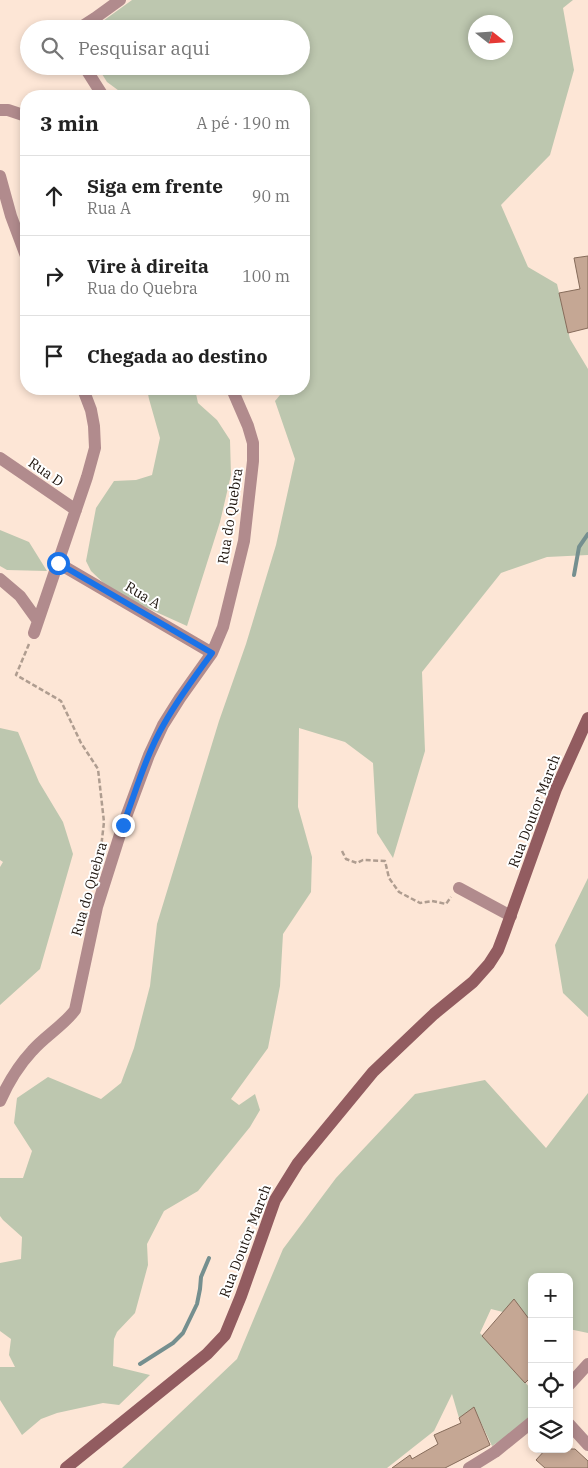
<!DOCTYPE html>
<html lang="pt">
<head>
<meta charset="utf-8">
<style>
	:root { --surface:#fff; --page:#f6f6f6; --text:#222; --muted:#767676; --line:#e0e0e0 }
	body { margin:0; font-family:"IBM Plex Serif",serif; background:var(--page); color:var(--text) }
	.controls { position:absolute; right:15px; bottom:15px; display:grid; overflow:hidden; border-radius:10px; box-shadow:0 2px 8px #0003 }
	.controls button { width:45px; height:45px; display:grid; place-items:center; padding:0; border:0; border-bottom:1px solid var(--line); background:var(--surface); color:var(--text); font:25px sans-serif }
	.compass { position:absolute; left:468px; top:15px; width:45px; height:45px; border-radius:50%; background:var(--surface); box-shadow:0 2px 8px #0003; rotate:107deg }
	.stop { position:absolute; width:15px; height:15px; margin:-11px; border:4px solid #1a73e8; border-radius:50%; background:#fff }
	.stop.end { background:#1a73e8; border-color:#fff; box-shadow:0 1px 5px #0008 }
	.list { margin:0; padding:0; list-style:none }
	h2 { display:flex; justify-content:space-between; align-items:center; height:65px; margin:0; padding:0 20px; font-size:21px }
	h2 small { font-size:16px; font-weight:400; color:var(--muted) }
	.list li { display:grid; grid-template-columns:32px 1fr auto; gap:15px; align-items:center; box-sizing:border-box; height:80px; padding:0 20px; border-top:1px solid var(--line) }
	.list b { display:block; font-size:19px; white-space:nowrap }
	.list p { margin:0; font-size:16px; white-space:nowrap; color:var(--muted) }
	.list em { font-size:16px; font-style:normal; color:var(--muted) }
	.icon { flex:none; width:28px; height:28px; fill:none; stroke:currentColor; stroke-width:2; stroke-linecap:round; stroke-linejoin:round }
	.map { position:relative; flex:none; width:588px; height:1468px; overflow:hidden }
	.search { position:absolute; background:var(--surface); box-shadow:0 2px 8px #0003; left:20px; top:20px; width:290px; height:55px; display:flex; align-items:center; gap:12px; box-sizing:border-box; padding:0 18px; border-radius:28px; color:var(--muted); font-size:19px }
	.panel { position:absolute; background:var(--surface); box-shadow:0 2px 8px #0003; left:20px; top:90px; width:290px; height:305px; border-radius:20px }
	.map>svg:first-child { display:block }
</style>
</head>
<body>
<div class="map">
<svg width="588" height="1468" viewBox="0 0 588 1468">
	<rect width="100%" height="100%" fill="#fde6d6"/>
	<!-- green -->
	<path fill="#bdc7af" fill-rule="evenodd" d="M132,0h441l-10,8 11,62 -24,85 -49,50 27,62 29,17 13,55 18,30v186l-41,2 -46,16 -79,99 3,79 -32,107 -16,-25 -4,-70 -28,-21 -46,-14 -1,79 14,50 -1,35 -28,42 -3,52 -12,62 -37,51 8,6 16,-11 5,16 -10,17 -52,64 -34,20 -17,33 1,21 -13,48 -18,19 -3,7 -1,27 37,9 -31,30 -16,-2 -46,10 -16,6 -19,16 -22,-35v-33h15l-6,-12 2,-16 -11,-8v-68l21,-4 1,-22 -19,-17 -3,-4v-38h23l9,-27 -18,-28 3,-25 31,-21 53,22 20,-16 13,-35 16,-62 7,-62 62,-203 27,-77 30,-99 19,-86 -20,-58 10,-12h19v-293h-178l-19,-14 -10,-16h204v-37h-207l2,-3zM476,22h30v30h-30z
		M147,389h48l3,14 19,17 13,20 1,35 -11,47 -33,104 -73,-33 -23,-22 -5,-10 10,-53 18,-27 22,-1 16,-5 8,-37 -11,-39z
		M0,530l29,12 18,29 -40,-1 -7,-4z
		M0,728l18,4 21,50 24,40 10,32 -33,115 -40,36v-138l3,-5 -3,-2z
		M588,878v139l-25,-24 -8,-48z
		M485,1080l61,68 42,-55v240l-19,-4v-52h-37v42l-41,-10 -11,24 52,57v29l-40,27 -18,-38 -15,10 -7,-24 -18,37 -47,37h-265l115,-109 46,-110 53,-71 79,-84z"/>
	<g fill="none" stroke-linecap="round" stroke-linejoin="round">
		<!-- stream -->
		<path stroke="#758f8f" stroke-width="4" d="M574,575l5,-28 9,-13
			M140,1364l33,-21 10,-10 14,-29 3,-15 1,-12 8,-19"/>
	</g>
	<!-- building -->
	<path fill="#c5a794" stroke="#866c5b" d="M588,256v72l-20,5 -9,-40 21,-4 -6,-31z
		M514,1299l18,24v53l-7,7 -43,-47z
		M474,1407l16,38 -45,23h-53l18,-13 2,4 26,-15 -4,-9 27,-12 -2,-5z
		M546,1449h29l13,12v7h-43l-9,-8z"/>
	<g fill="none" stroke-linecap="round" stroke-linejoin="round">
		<!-- path -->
		<path stroke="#af9d90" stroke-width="2.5" stroke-dasharray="5 2.5" stroke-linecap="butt" d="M29,644l-13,31 45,26 20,42 17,26 6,53 -3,26
			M342,851l4,8 11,4 6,-3 22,1 4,17 10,14 21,11 12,-2 14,3 5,-7"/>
		<!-- street -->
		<path stroke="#b18b8d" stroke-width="12" d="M78,29l17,-11 25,-18
			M84,66l19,30
			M0,110h8l18,6
			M0,176l11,40 15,40
			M0,458l76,52
			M58,563l154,90
			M0,579l20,17 18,25
			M34,633l53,-156 8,-29 -1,-22 -3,-16 -8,-21
			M459,888l52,28
			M0,1101c8,-18 19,-36 32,-50 13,-15 31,-25 43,-41l22,-103 26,-82 26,-70 14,-30 17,-27 32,-45 11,-26 21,-86 9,-80v-18l-5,-17 -16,-37
			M569,1385l19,-21
			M569,1424l19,21
			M469,1468l26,-16 37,-30"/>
		<!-- secondary -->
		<path stroke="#925c60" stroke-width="12" d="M66,1468l141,-114 18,-19 16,-39 34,-96 23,-37 75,-91 61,-58 39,-32 16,-18 9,-14 6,-16 52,-145 32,-71"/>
	</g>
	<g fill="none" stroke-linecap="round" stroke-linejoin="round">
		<!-- route -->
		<path stroke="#1a73e8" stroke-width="6" d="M58,563l154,90c-17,23 -34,46 -48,71 -18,31 -28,67 -41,101"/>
	</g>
	<g text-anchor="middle" stroke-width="4" stroke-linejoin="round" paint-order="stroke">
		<!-- street labels -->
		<g font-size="14" fill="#1d140d" stroke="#fff">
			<text transform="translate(46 472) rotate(35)" y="5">Rua D</text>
			<text transform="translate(230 516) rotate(-81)" y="5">Rua do Quebra</text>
			<text transform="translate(143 595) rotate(31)" y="5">Rua A</text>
			<text transform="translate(534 811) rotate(-69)" y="5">Rua Doutor March</text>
			<text transform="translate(89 889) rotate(-74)" y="5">Rua do Quebra</text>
			<text transform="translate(245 1241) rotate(-69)" y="5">Rua Doutor March</text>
		</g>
	</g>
</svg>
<div class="controls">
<button>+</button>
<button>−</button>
<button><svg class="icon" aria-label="locate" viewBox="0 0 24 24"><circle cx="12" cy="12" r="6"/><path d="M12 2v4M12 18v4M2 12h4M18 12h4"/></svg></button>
<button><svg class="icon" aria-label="layers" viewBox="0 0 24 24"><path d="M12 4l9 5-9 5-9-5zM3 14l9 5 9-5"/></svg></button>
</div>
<svg class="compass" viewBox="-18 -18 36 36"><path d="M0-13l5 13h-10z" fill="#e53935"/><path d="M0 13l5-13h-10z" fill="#767676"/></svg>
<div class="stop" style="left:58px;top:563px"></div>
<div class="stop end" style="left:123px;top:825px"></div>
<div class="search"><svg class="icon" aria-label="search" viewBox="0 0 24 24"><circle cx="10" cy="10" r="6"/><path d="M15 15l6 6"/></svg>Pesquisar aqui</div>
<section class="panel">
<h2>3 min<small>A pé · 190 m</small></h2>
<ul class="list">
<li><svg class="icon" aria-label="ahead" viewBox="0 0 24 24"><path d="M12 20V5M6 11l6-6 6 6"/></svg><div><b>Siga em frente</b><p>Rua A</p></div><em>90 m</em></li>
<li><svg class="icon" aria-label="right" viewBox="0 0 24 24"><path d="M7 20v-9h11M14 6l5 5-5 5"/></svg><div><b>Vire à direita</b><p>Rua do Quebra</p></div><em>100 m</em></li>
<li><svg class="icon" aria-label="arrive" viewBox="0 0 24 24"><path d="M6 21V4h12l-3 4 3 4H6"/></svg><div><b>Chegada ao destino</b></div></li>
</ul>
</section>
</div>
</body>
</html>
